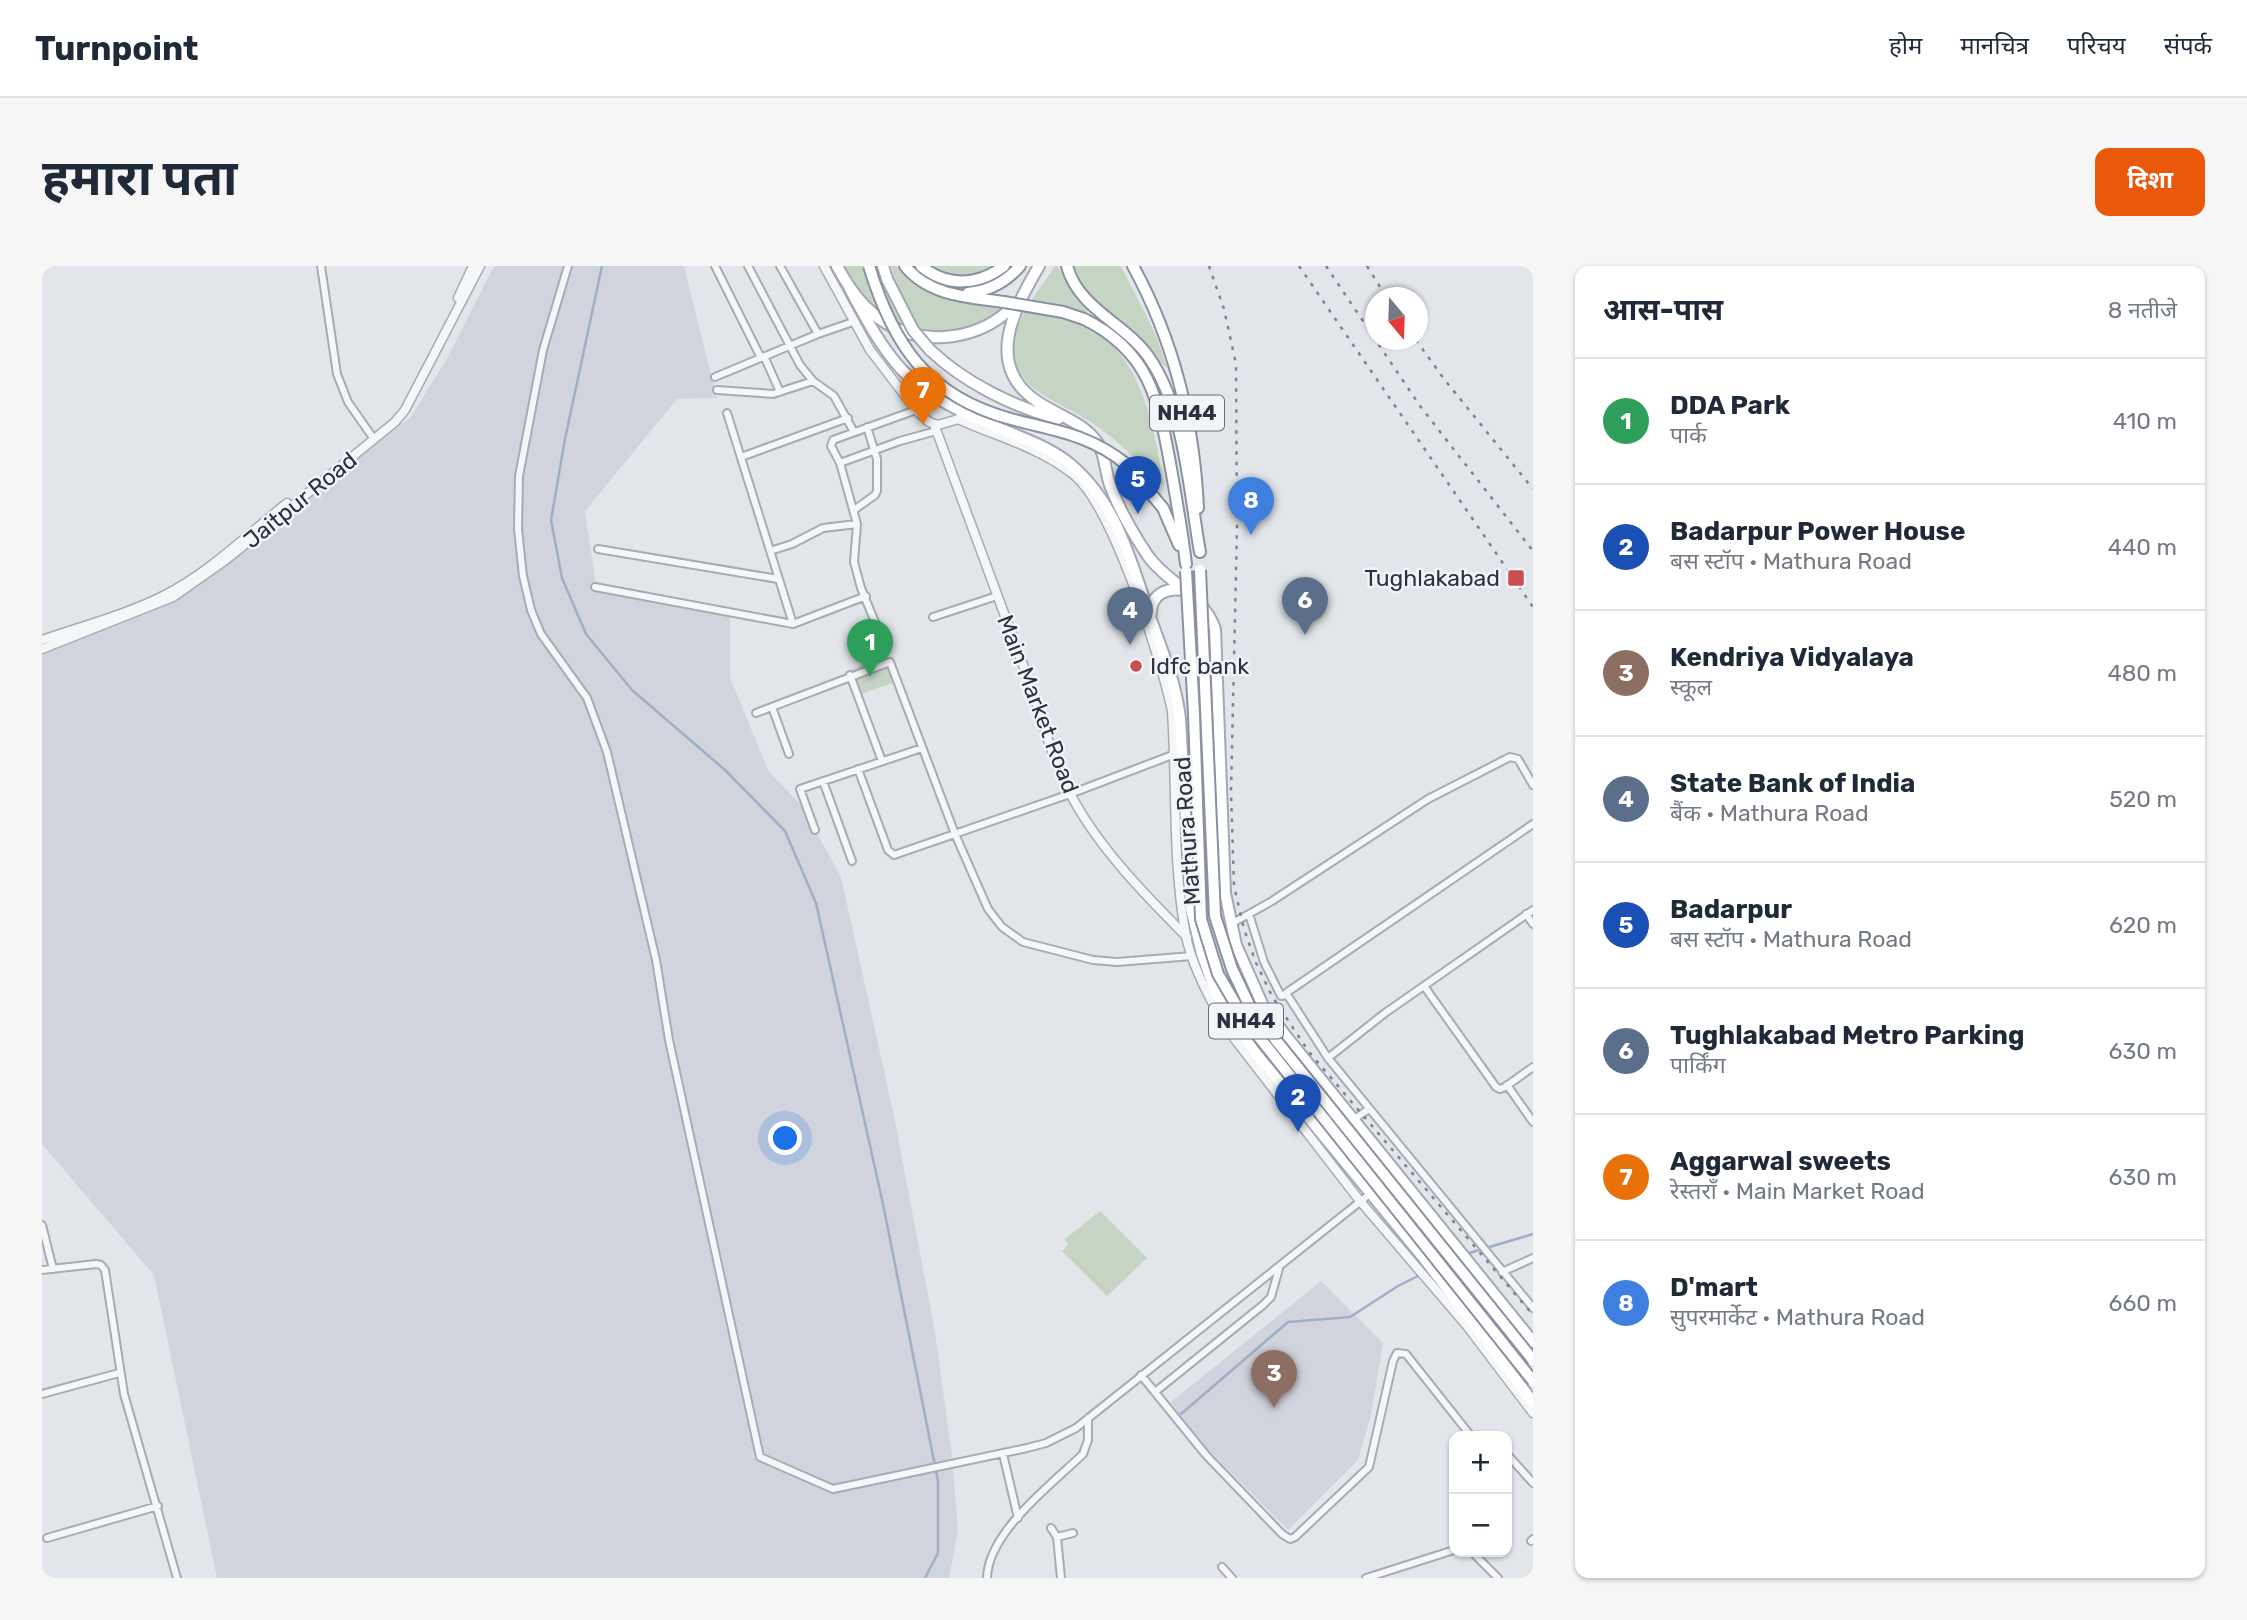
<!DOCTYPE html>
<html lang="hi">
<head>
<meta charset="utf-8">
<style>
	:root { --surface:#fff; --page:#f6f6f7; --text:#1f2937; --muted:#747a83; --line:#e0e1e3; --accent:#ea580c }
	body { margin:0; font-family:Rubik,"Noto Sans Devanagari",sans-serif; background:var(--page); color:var(--text) }
	.controls { position:absolute; right:21px; bottom:21px; display:grid; overflow:hidden; border-radius:14px; box-shadow:0 2px 5px #0004 }
	.controls button { width:63px; height:63px; display:grid; place-items:center; padding:0; border:0; border-bottom:2px solid var(--line); background:var(--surface); color:var(--text); font:35px sans-serif }
	.compass { position:absolute; left:1323px; top:21px; width:63px; height:63px; border-radius:50%; background:var(--surface); box-shadow:0 2px 5px #0004; rotate:161deg }
	.you { position:absolute; left:744px; top:873px; width:24px; height:24px; margin:-18px; border:5px solid #fff; border-radius:50%; background:#1a73e8; box-shadow:0 0 0 10px #1a73e833 }
	.badge { display:grid; place-items:center; width:46px; height:46px; border-radius:50%; background:var(--accent); color:#fff; font-size:23px; font-weight:700 }
	.pin { position:absolute; translate:-50% -58px; filter:drop-shadow(0 2px 4px #0008) }
	.pin::after { content:''; position:absolute; top:37px; width:24px; height:21px; background:inherit; clip-path:polygon(0 0,100% 0,50% 100%) }
	.list { margin:0; padding:0; list-style:none }
	h2 { display:flex; justify-content:space-between; align-items:center; height:91px; margin:0; padding:0 28px; font-size:30px }
	h2 small { font-size:23px; font-weight:400; color:var(--muted) }
	.list li { display:grid; grid-template-columns:46px 1fr auto; gap:21px; align-items:center; box-sizing:border-box; height:126px; padding:0 28px; border-top:2px solid var(--line) }
	.list b { display:block; font-size:26px; white-space:nowrap }
	.list p { margin:0; font-size:23px; white-space:nowrap; color:var(--muted) }
	.list em { font-size:23px; font-style:normal; color:var(--muted) }
	.map { position:relative; flex:none; width:1491px; height:1312px; overflow:hidden; border-radius:14px }
	header { display:flex; align-items:center; gap:42px; box-sizing:border-box; height:98px; padding:0 35px; background:var(--surface); border-bottom:2px solid var(--line) }
	header strong { font-size:33px }
	nav { display:flex; gap:38px; margin-inline-start:auto; font-size:24px }
	.intro { display:flex; align-items:center; justify-content:space-between; box-sizing:border-box; height:168px; padding:0 42px }
	h1 { margin:0; font-size:49px }
	.button { padding:18px 32px; border-radius:14px; background:var(--accent); color:#fff; font-size:24px; font-weight:700 }
	main { display:flex; gap:42px; padding:0 42px }
	aside { flex:1; background:var(--surface); border-radius:14px; box-shadow:0 2px 5px #0004 }
	.map>svg:first-child { display:block }
</style>
</head>
<body>
<header>
<strong>Turnpoint</strong>
<nav><a>होम</a><a>मानचित्र</a><a>परिचय</a><a>संपर्क</a></nav>
</header>
<div class="intro"><h1>हमारा पता</h1><a class="button">दिशा</a></div>
<main>
<div class="map">
<svg width="1491" height="1312" viewBox="0 0 1491 1312">
	<rect width="100%" height="100%" fill="#e2e5ea"/>
	<!-- built -->
	<path fill="#d1d4dc" d="M452,0h190l33,132 -40,1 -92,112 11,75 134,22v70l39,94 32,33 40,72 53,239 41,216 17,124 6,74 -9,48h-732l-63,-303 -112,-131v-496l121,-44 52,-32 196,-155 37,-60z
		M1279,1015l62,62 -12,72 -13,45 -70,70 -95,-96 -22,-32z"/>
	<!-- green -->
	<path fill="#c6d4c4" d="M801,0h34l5,17 13,-4 -4,-13h5c27,36 68,36 109,41 -37,33 -90,32 -130,3 -14,-12 -23,-28 -32,-44z
		M888,0h65c-19,15 -46,14 -65,0z
		M1013,0h2l31,44 -7,13c61,28 73,103 83,163 -23,-23 -46,-45 -73,-64 -27,-19 -80,-32 -78,-75 1,-28 27,-58 42,-81z
		M1032,0h47l34,67 13,36 -81,-75z
		M840,386l11,31 -38,13 -9,-24 17,-8v-5z
		M1058,945l47,47 -40,38 -45,-45 6,-6 -3,-6z"/>
	<g fill="none" stroke-linecap="round" stroke-linejoin="round">
		<!-- stream -->
		<path stroke="#9fafc8" stroke-width="2.5" d="M560,0l-37,173 -14,81 11,58 24,56 46,56 93,80 60,61 31,72 67,301 55,277v72l-13,25
			M1424,988l67,-20
			M1139,1148l107,-92 62,-5 48,-31 24,-12"/>
		<!-- minor casing -->
		<g stroke="#a7abb4" stroke-width="10">
			<path id="minor" d="M279,0l16,108 11,28 23,33
				M526,0l-25,84 -24,126 -1,53 5,47 8,34 10,24 46,64 20,54 49,208 13,80 91,417 73,32 194,-41 19,-5 30,-15 295,-235
				M673,0l46,92
				M706,0l52,99 13,16 21,15 20,36
				M738,0l38,68 35,-12
				M722,90l16,36
				M673,111l103,-43
				M675,124l56,4 40,-13
				M685,147l66,211
				M699,191l107,-39
				M798,197l-9,-17 2,-6 83,-30
				M812,244l21,-15 2,-4v-32l-10,-32
				M556,283l180,30
				M728,285l22,-7 31,-16 34,-4
				M553,321l198,37 73,-28
				M891,351l64,-21
				M844,383l-25,-61 -7,-26 3,-38 -17,-61 60,-22 36,-10
				M808,409l32,86
				M730,441l17,47
				M714,447l134,-51 65,172 33,75 14,18 21,15 70,18 24,2 75,-6
				M816,503l30,81 6,5 176,-61 105,-40
				M781,515l29,80
				M1491,558l-247,169 42,65 205,250
				M773,564l-15,-41 122,-41
				M1207,648l15,48 17,34 5,-1
				M1484,648l7,10
				M1189,658l41,-23 156,-102 82,-42 8,2 15,26
				M1382,720l72,101 4,2 5,-2 28,-20
				M1286,792l57,-45 148,-103
				M1465,819l26,37
				M1311,854l16,-11
				M0,959l11,44
				M0,1004l54,-6 5,1 4,5 19,124 53,184
				M1460,1006l31,-14
				M1099,1109l65,80 76,79 8,5 5,-2 74,-70 24,-106 4,-8 9,1 65,82
				M1113,1126l108,-87 8,-8 9,-32
				M0,1128l77,-21
				M961,1188l15,64
				M1465,1188l26,29
				M1009,1262l6,9 4,41
				M1015,1271l16,-4
				M5,1272l111,-32
				M1489,1275l2,-2
				M1430,1286l26,26
				M1180,1301l10,11
				M945,1312c1,-46 65,-94 96,-124l5,-14v-22
				M1324,1312l88,-28"/>
		</g>
		<!-- tertiary casing -->
		<g stroke="#a7abb4" stroke-width="11">
			<path id="tertiary" d="M782,0l46,84 46,60 13,12 9,3 24,-7
				M416,32l15,-32
				M916,153c40,18 81,28 116,56 39,32 87,184 98,236 5,74 0,151 14,225 7,34 26,68 44,97l130,168 107,125 66,87
				M892,158l98,265c11,36 22,73 39,106 27,52 75,101 116,142
				M0,374c40,-14 83,-25 121,-44 46,-23 84,-61 124,-93
				M0,383l131,-52 54,-38 168,-137 10,-12 75,-144"/>
		</g>
		<!-- primary casing -->
		<g stroke="#a2a8b5" stroke-width="14">
			<path id="primary" d="M795,0c12,22 26,43 49,57 41,25 97,16 129,-19
				M841,0l4,13
				M997,0c-25,43 -56,100 -1,136 18,12 40,19 54,34 14,14 12,32 18,49 9,24 24,50 38,71 20,28 55,38 67,73l10,264 11,52 27,61 26,34 244,302
				M808,23c15,28 30,57 52,81 22,22 52,39 81,51 27,13 57,21 82,39 51,39 65,99 85,157 12,34 26,65 30,102l11,189 11,46 15,42 37,55 169,206 110,145
				M888,84c35,33 82,56 128,69
				M1109,347c0,-19 17,-27 35,-22"/>
		</g>
		<!-- trunk casing -->
		<g stroke="#8a91a0" stroke-width="14">
			<path id="trunk" d="M863,0c24,30 63,31 99,36
				M879,0c26,21 57,20 83,0
				M1025,0c11,42 57,57 81,90 37,52 41,135 52,196
				M1091,0c41,75 61,156 65,242
				M926,27c21,-2 38,-11 52,-27
				M1042,53c65,32 74,79 86,144 6,34 12,67 16,101
				M1084,198l37,44 16,37"/>
		</g>
		<!-- minor -->
		<use href="#minor" stroke="#f5f6f8" stroke-width="6"/>
		<!-- tertiary -->
		<use href="#tertiary" stroke="#f5f6f8" stroke-width="8"/>
		<!-- primary -->
		<use href="#primary" stroke="#fff" stroke-width="10"/>
		<!-- trunk -->
		<use href="#trunk" stroke="#fff" stroke-width="10"/>
		<!-- rail -->
		<path stroke="#7c8393" stroke-width="2.5" stroke-dasharray="3.5 7" stroke-linecap="butt" d="M1167,0l15,43 12,55 1,164 -6,264 3,94 10,43 12,34 16,33 37,56 224,263
			M1257,0l234,341
			M1284,0l94,140 113,145
			M1325,0l20,32
			M1374,74l28,39 89,110"/>
		<!-- primary-bridge casing -->
		<g stroke="#a2a8b5" stroke-width="14" stroke-linecap="butt">
			<path id="primary-bridge" d="M845,13l26,51 17,20"/>
		</g>
		<!-- trunk-bridge casing -->
		<g stroke="#8a91a0" stroke-width="14" stroke-linecap="butt">
			<path id="trunk-bridge" d="M827,0c24,79 59,131 142,153 44,12 78,15 115,45
				M962,36l59,10 21,7
				M1158,304l15,346 17,53 19,40 282,351
				M1144,305l8,143 7,205 17,55 25,43 290,364"/>
		</g>
		<!-- primary-bridge -->
		<use href="#primary-bridge" stroke="#fff" stroke-width="10"/>
		<!-- trunk-bridge -->
		<use href="#trunk-bridge" stroke="#fff" stroke-width="10"/>
	</g>
	<!-- markers -->
	<g fill="#c94e55" stroke="#f2f4f7" stroke-width="2.5">
		<rect x="1465" y="303" width="18" height="18" rx="3.5"/>
		<circle cx="1094" cy="400" r="7"/>
	</g>
	<g text-anchor="middle" stroke-width="5" stroke-linejoin="round" paint-order="stroke">
		<!-- shield labels -->
		<g fill="#f2f4f7" stroke="#676c78" stroke-width="2">
			<rect x="1108" y="129.5" width="74" height="35" rx="5"/>
			<rect x="1167" y="737.5" width="74" height="35" rx="5"/>
		</g>
		<g font-size="21" font-weight="bold" fill="#2b3141">
			<text x="1145" y="154">NH44</text>
			<text x="1204" y="762">NH44</text>
		</g>
		<!-- street labels -->
		<g font-size="23" fill="#2b3141" stroke="#f2f4f7">
			<text transform="translate(258 234) rotate(-39)" y="8">Jaitpur Road</text>
			<text transform="translate(996 438) rotate(69)" y="8">Main Market Road</text>
			<text transform="translate(1145 565) rotate(-94)" y="8">Mathura Road</text>
		</g>
		<!-- poi labels -->
		<g font-size="23" fill="#2b3141" stroke="#f2f4f7" text-anchor="end">
			<text x="1458" y="320">Tughlakabad</text>
			<text x="1108" y="408" text-anchor="start">Idfc bank</text>
		</g>
	</g>
</svg>
<div class="controls">
<button>+</button>
<button>−</button>
</div>
<svg class="compass" viewBox="-18 -18 36 36"><path d="M0-13l5 13h-10z" fill="#e53935"/><path d="M0 13l5-13h-10z" fill="#747a83"/></svg>
<div class="you"></div>
<div class="pin badge" style="left:828px;top:411px;background:#2e9e5b">1</div>
<div class="pin badge" style="left:1256px;top:866px;background:#1a4fb4">2</div>
<div class="pin badge" style="left:1232px;top:1142px;background:#8d6e63">3</div>
<div class="pin badge" style="left:1088px;top:379px;background:#5c6f8a">4</div>
<div class="pin badge" style="left:1096px;top:248px;background:#1a4fb4">5</div>
<div class="pin badge" style="left:1263px;top:369px;background:#5c6f8a">6</div>
<div class="pin badge" style="left:881px;top:159px;background:#e8710a">7</div>
<div class="pin badge" style="left:1209px;top:269px;background:#3f7fe0">8</div>
</div>
<aside>
<h2>आस-पास<small>8 नतीजे</small></h2>
<ul class="list">
<li><span class="badge" style="background:#2e9e5b">1</span><div><b>DDA Park</b><p>पार्क</p></div><em>410 m</em></li>
<li><span class="badge" style="background:#1a4fb4">2</span><div><b>Badarpur Power House</b><p>बस स्टॉप · Mathura Road</p></div><em>440 m</em></li>
<li><span class="badge" style="background:#8d6e63">3</span><div><b>Kendriya Vidyalaya</b><p>स्कूल</p></div><em>480 m</em></li>
<li><span class="badge" style="background:#5c6f8a">4</span><div><b>State Bank of India</b><p>बैंक · Mathura Road</p></div><em>520 m</em></li>
<li><span class="badge" style="background:#1a4fb4">5</span><div><b>Badarpur</b><p>बस स्टॉप · Mathura Road</p></div><em>620 m</em></li>
<li><span class="badge" style="background:#5c6f8a">6</span><div><b>Tughlakabad Metro Parking</b><p>पार्किंग</p></div><em>630 m</em></li>
<li><span class="badge" style="background:#e8710a">7</span><div><b>Aggarwal sweets</b><p>रेस्तराँ · Main Market Road</p></div><em>630 m</em></li>
<li><span class="badge" style="background:#3f7fe0">8</span><div><b>D'mart</b><p>सुपरमार्केट · Mathura Road</p></div><em>660 m</em></li>
</ul>
</aside>
</main>
</body>
</html>
